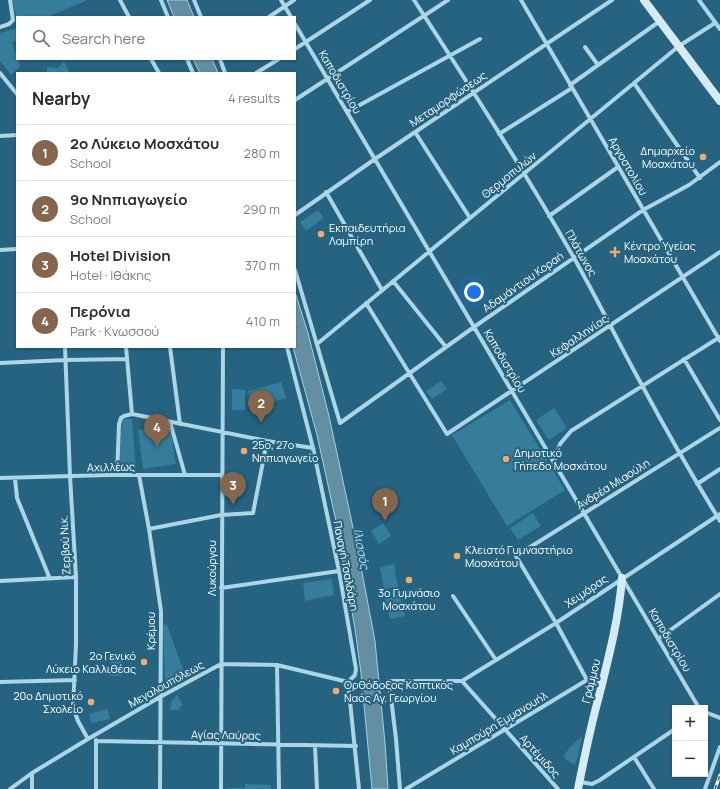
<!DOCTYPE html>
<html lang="en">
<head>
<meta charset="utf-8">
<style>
	:root { --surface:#fff; --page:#f2f2f3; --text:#2b2b33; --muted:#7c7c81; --line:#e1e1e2; --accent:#84654e }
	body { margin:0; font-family:Manrope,sans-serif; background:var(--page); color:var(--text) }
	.controls { position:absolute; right:12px; bottom:12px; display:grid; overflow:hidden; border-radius:0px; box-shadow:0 1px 3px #0004 }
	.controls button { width:36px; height:36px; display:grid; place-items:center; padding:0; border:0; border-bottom:1px solid var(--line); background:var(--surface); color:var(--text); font:20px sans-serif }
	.you { position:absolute; left:474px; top:292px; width:14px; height:14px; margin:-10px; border:3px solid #fff; border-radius:50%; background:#1a73e8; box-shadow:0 0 0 6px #1a73e833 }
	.badge { display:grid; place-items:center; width:26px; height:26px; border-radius:50%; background:var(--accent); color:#fff; font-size:13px; font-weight:700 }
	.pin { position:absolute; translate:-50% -33px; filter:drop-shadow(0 1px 2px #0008) }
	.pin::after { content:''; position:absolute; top:21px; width:14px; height:12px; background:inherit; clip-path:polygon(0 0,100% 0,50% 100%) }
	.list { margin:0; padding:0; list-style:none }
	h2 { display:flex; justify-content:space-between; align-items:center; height:52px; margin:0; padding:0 16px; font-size:17px }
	h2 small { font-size:13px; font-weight:400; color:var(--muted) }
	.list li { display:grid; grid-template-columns:26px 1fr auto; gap:12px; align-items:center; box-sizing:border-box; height:56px; padding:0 16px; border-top:1px solid var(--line) }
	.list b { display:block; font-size:15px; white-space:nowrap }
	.list p { margin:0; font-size:13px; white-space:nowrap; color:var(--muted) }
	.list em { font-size:13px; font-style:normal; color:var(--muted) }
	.icon { flex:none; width:22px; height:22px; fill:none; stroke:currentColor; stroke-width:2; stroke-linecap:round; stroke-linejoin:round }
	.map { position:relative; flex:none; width:720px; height:789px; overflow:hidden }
	.search { position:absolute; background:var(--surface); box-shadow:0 1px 3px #0004; left:16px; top:16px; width:280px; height:44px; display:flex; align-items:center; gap:10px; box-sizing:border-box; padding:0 14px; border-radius:0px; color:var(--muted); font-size:15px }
	.panel { position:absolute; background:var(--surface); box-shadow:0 1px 3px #0004; left:16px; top:72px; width:280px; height:276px; border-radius:0px }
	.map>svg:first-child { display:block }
</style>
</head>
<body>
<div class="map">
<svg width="720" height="789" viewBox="0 0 720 789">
	<rect width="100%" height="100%" fill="#256380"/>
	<!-- green -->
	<path fill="#357d9b" d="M12,0h76l-41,17h-30v3z
		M17,28v12l-5,2 8,24 -9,9 -11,-14v-28z
		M64,61l6,12h-23v-6l11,1z
		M318,210l6,8 -18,13 -6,-9z
		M441,381l6,8 -15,10 -6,-8z
		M281,382l5,16 -34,10 -4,-17z
		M232,389l13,1v20h-13z
		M510,400l55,90 -58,36 -55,-91z
		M554,408l13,20 -18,12 -13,-20z
		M122,419h10l4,51 -18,-1z
		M170,426l6,38 -33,5 -5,-39z
		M533,513l8,13 -23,14 -8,-12z
		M383,523l8,13 -12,8 -8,-13z
		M394,564l4,23 -14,2 -4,-22z
		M332,579l2,16 -29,6 -2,-18z
		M399,589l6,27 -15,3 -6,-27z
		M164,624l3,1 18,50 -16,9h-3l-1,-1 -2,-57z
		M111,653h11v23h-11z
		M177,695l6,10 -4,3 1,2h-10l1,-9z
		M108,709l2,10 -19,4 -2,-9z
		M581,737l1,2 -6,23 -1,3h-1l-10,-7c2,-9 11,-15 17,-21z
		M245,784l26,1v4h-45l2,-1h17z"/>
	<!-- water -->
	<path fill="#648fa2" stroke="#a0d3e7" d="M167,0h20l7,17h-20z
		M193,59h19l6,14h-18z
		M295,292l13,41 21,83 29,135 17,90 10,102 3,46h-16l-11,-116 -6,-44 -18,-103 -20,-91 -24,-88h2z"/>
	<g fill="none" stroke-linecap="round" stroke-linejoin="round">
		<!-- street -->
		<path stroke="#acd5e6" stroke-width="4" d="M120,0l9,17
			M161,0l7,17
			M194,0l7,17
			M281,0l10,17
			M414,0c55,85 110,170 160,258 24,42 45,86 69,129 24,45 50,90 77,134
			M521,0l199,341
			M699,0l21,29
			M269,17l25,-17
			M295,24l404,684
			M0,27l9,-3 4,-4 -3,-20
			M585,47l13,18
			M295,49l75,-49
			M151,59l8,14
			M187,59l6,14
			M220,59l5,14
			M0,73l17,21
			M256,73l23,-14
			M634,83l66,95
			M570,85l90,-64
			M295,100l153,-100
			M347,112l133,-73
			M415,132l55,86
			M499,134l73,-46
			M0,136l17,-1
			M326,192l56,98
			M295,215l80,-56 237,-159
			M549,216l69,-49
			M0,250l17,-1
			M295,270l45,153 134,-96 169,-117 46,-25 31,-23
			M393,281l53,66
			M366,303l81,131 273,-182
			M317,344l362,-298 36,-23
			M65,347l5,129 6,101v68l-3,62 5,14 10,18
			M126,347l6,67
			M170,347l10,77
			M287,347l26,101 26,123 17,98 -1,6 -7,7
			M684,359l36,61
			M0,363l66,-3 61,-1
			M170,422l15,53
			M554,461l6,-17 11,-13 149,-94
			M117,475l2,-51 2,-6 3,-2 8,-2 135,27 46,7
			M139,475l10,54 12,82 -1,178
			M0,478l108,-3h114
			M15,478l2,20 33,81
			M697,484l23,-15
			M149,529l72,-14 32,-2 14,-72
			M0,581l76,-4
			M221,588l118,-17
			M453,596l43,64
			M658,639l62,-45
			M277,665l2,124
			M587,680l-31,-57 -40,-67 204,-128
			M462,681l94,-58 164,-109
			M0,682l75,-2
			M348,682l11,107
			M705,712l15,6
			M96,740v49
			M96,741l260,5
			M315,746l2,43
			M634,757l20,32
			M32,773v16
			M580,782l12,2 8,-4 75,-51
			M10,789l22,-16 56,-34 72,-42 61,-33 56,1 71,17
			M221,789l2,-442
			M400,789l-4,-50 -7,-58h73l96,108
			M406,789l181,-109 15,4
			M705,789l15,-42"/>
		<!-- secondary -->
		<path stroke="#d5ebf6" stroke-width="8" d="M644,0l76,101
			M578,789c6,-30 12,-60 20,-89 10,-40 21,-81 24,-122"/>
		<!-- rail casing -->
		<g stroke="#fff" stroke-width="3">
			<path id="rail" d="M715,789l5,-14"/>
		</g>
		<!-- rail -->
		<use href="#rail" stroke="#256380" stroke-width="1.5" stroke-dasharray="4.5" stroke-linecap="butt"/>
	</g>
	<!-- markers -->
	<g fill="#f0ab70" stroke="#256380" stroke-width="1.5">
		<circle cx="703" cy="157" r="4"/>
		<circle cx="321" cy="234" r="4"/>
		<path d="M613 246h4v4h4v4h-4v4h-4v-4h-4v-4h4z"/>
		<circle cx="244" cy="451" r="4"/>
		<circle cx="506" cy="459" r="4"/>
		<circle cx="457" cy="556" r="4"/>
		<circle cx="409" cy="580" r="4"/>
		<circle cx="144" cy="662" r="4"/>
		<circle cx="336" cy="691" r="4"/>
		<circle cx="91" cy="702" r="4"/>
	</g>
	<g text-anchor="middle" stroke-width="4" stroke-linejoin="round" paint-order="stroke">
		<!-- street labels -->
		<g font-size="11" fill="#fff" stroke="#256380">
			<text transform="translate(340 82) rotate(59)" y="4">Καποδιστρίου</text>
			<text transform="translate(448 99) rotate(-34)" y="4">Μεταμορφώσεως</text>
			<text transform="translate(628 166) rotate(60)" y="4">Αργοστολίου</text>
			<text transform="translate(509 175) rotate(-39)" y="4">Θερμοπυλών</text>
			<text transform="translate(581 253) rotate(60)" y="4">Πλάτωνος</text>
			<text transform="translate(523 282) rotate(-35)" y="4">Αδαμάντιου Κοραή</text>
			<text transform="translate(579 336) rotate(-34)" y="4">Κεφαλληνίας</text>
			<text transform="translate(505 361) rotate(59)" y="4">Καποδιστρίου</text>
			<text transform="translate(111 467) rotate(-1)" y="4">Αχιλλέως</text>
			<text transform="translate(613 484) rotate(-32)" y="4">Ανδρέα Μιαούλη</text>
			<text transform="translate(65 545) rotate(-93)" y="4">Ζερβού Νικ.</text>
			<text transform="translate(346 566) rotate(79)" y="4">Παναγή Τσαλδάρη</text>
			<text transform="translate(212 568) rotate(-90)" y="4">Λυκούργου</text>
			<text transform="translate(586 591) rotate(-34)" y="4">Χειμάρας</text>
			<text transform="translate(151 631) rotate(-90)" y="4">Κρέμου</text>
			<text transform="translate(670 640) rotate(59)" y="4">Καποδιστρίου</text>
			<text transform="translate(591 681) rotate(-76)" y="4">Γράμμου</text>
			<text transform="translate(166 684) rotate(-29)" y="4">Μεγαλουπόλεως</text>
			<text transform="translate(499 723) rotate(-31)" y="4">Καμπούρη Εμμανουήλ</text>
			<text transform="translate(226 735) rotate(1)" y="4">Αγίας Λαύρας</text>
			<text transform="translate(540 756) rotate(48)" y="4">Αρτέμιδος</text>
		</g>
		<!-- poi labels -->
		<g font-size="11" fill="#fff" stroke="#256380" text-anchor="start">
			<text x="695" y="155" text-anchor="end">Δημαρχείο<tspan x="695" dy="13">Μοσχάτου</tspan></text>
			<text x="329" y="232">Εκπαιδευτήρια<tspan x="329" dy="13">Λαμπίρη</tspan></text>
			<text x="624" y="250">Κέντρο Υγείας<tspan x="624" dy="13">Μοσχάτου</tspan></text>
			<text x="252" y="449">25ο, 27ο<tspan x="252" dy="13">Νηπιαγωγείο</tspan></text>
			<text x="514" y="457">Δημοτικό<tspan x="514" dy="13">Γήπεδο Μοσχάτου</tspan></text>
			<text x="465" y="554">Κλειστό Γυμναστήριο<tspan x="465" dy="13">Μοσχάτου</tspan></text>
			<text x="409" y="597" text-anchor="middle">3o Γυμνάσιο<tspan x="409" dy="13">Μοσχάτου</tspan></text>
			<text x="136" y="660" text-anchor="end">2ο Γενικό<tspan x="136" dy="13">Λύκειο Καλλιθέας</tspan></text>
			<text x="344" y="689">Ορθόδοξος Κοπτικός<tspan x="344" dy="13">Ναός Αγ. Γεωργίου</tspan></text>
			<text x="83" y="700" text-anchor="end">20ο Δημοτικό<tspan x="83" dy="13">Σχολείο</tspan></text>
		</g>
		<!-- water labels -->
		<g font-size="12" font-style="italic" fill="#b7deee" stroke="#256380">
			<text transform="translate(361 549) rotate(79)" y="4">Ιλισσός</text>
		</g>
	</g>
</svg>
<div class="controls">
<button>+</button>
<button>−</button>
</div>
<div class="you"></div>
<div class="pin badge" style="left:385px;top:521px">1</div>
<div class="pin badge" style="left:261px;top:423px">2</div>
<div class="pin badge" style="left:233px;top:505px">3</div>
<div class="pin badge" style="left:157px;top:447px">4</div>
<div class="search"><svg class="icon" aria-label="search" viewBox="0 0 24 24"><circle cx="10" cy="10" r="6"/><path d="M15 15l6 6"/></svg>Search here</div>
<section class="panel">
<h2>Nearby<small>4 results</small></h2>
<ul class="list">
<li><span class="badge">1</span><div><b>2ο Λύκειο Μοσχάτου</b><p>School</p></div><em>280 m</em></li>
<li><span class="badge">2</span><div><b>9ο Νηπιαγωγείο</b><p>School</p></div><em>290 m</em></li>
<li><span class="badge">3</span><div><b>Hotel Division</b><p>Hotel · Ιθάκης</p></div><em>370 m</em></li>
<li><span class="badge">4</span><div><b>Περόνια</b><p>Park · Κνωσσού</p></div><em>410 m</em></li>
</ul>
</section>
</div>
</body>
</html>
